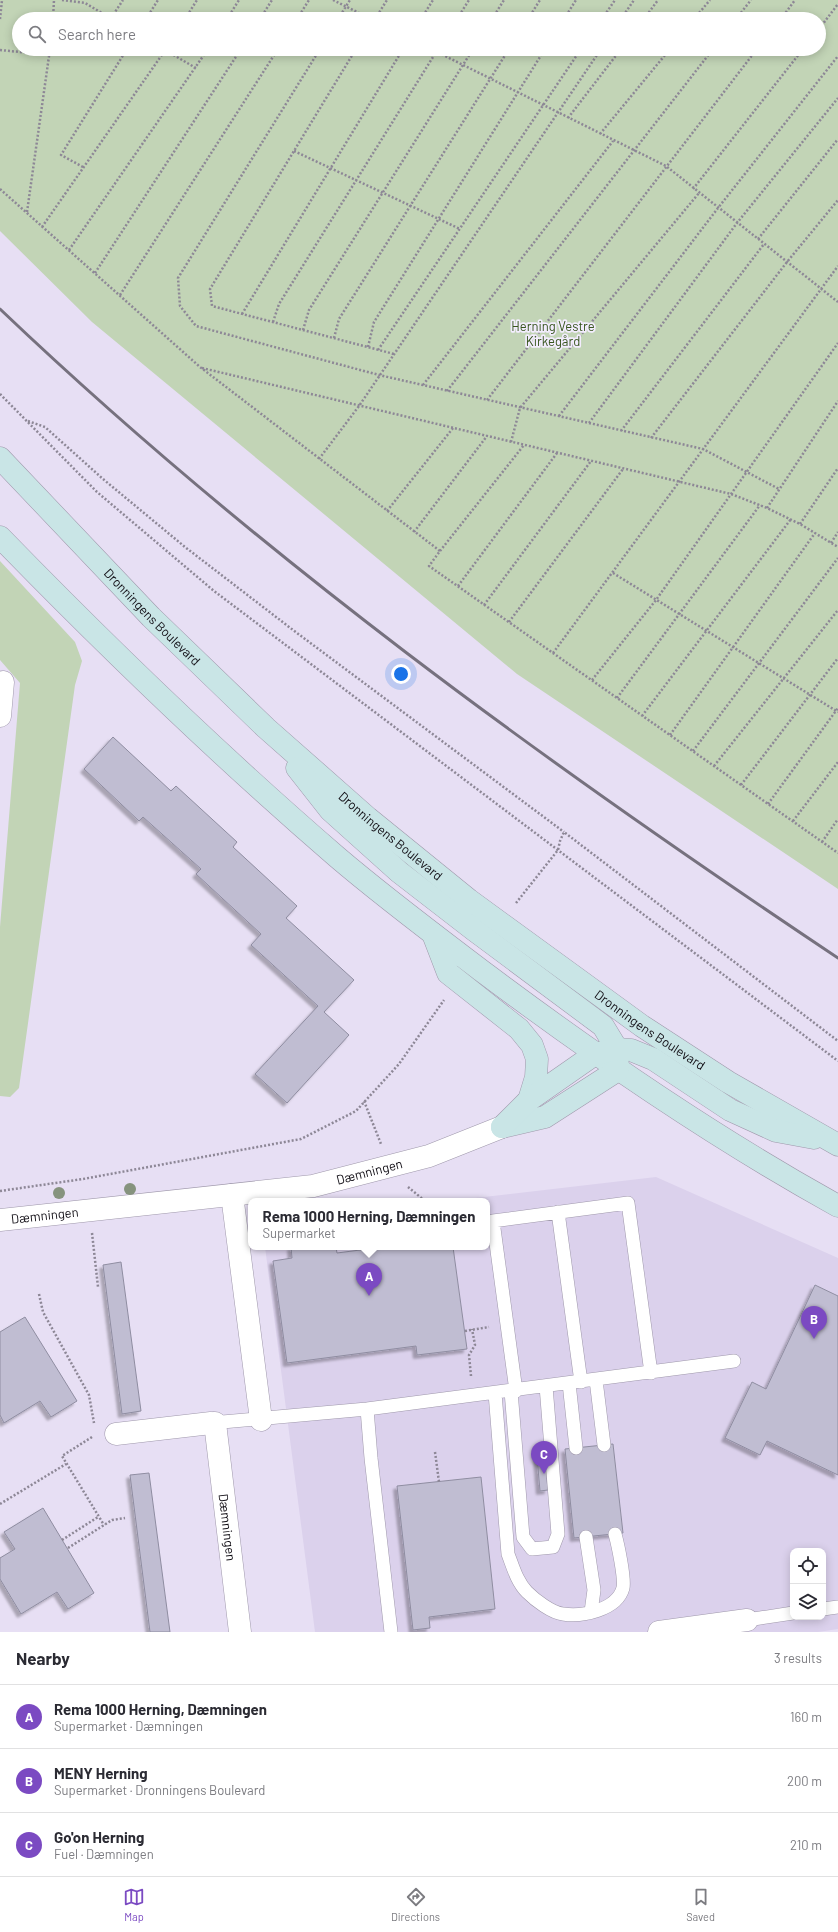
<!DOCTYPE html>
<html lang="en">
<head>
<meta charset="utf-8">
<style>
	:root { --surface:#fff; --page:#f2f2f3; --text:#2b2b33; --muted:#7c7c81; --line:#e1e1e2; --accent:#7b4ac2 }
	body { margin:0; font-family:Barlow,sans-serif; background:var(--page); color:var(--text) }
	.controls { position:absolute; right:12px; bottom:12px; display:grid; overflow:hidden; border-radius:8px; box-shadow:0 2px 10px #0003 }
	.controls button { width:36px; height:36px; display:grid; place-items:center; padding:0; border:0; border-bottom:1px solid var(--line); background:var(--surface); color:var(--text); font:20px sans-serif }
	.you { position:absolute; left:401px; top:674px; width:14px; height:14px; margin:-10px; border:3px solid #fff; border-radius:50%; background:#1a73e8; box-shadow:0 0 0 6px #1a73e833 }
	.badge { display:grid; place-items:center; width:26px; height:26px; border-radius:50%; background:var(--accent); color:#fff; font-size:13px; font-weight:700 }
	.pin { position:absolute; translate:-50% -33px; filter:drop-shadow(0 1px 2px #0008) }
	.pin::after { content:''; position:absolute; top:21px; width:14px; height:12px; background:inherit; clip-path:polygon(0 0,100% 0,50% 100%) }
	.popup { position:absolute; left:248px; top:1198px; width:242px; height:52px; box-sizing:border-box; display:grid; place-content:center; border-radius:8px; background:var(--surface); filter:drop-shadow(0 1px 3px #0005); font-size:13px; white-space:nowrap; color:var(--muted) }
	.popup b { font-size:15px; color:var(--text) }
	.popup::after { content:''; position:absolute; left:50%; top:100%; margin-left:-8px; border:8px solid transparent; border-top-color:var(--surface) }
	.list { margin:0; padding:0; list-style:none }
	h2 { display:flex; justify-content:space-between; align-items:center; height:52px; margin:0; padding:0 16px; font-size:17px }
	h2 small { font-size:13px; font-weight:400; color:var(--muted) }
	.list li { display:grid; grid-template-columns:26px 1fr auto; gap:12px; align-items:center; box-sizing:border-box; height:64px; padding:0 16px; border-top:1px solid var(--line) }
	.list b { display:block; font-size:15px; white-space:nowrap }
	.list p { margin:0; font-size:13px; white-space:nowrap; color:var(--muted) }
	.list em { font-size:13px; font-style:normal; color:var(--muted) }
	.icon { flex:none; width:22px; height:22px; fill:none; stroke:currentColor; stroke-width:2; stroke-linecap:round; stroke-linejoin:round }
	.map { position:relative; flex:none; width:838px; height:1632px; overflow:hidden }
	.search { position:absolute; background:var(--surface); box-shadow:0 2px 10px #0003; left:12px; right:12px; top:12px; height:44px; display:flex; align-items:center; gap:10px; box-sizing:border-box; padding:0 14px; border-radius:22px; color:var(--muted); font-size:15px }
	.sheet { height:244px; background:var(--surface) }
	nav { display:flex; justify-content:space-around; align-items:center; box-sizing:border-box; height:56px; border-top:1px solid var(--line); background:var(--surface); font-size:11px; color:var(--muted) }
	nav a { display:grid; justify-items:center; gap:2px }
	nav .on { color:var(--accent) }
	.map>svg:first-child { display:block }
</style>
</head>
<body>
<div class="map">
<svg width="838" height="1632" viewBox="0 0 838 1632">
	<defs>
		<filter id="shadow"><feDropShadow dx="-3.5" dy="3.5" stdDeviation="1" flood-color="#0004"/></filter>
	</defs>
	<rect width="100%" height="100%" fill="#e7dff4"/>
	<!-- built -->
	<path fill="#dbd1ec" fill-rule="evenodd" d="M656,1177l182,81v371l-20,3h-503l-50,-385h222v-46h-37zM793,1551h30v66h-30z"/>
	<!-- green -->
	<path fill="#c2d4b6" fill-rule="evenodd" d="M0,0h838v889l-321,-215 -425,-352 -92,-91zM19,19h800v30h-800z
		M0,561l75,81 7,19 -7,24 -56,403 -9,9 -10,-1v-169l20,-244 -20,-23z"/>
	<!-- building -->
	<path fill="#c0bdd2" stroke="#8f8da1" filter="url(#shadow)" d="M113,737l58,54 5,-5 61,56 -4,5 64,59 -11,12 68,62 -30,32 25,23 -62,68 -32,-29 63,-68 -67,-61 10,-11 -65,-60 5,-5 -58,-52 -4,4 -55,-52z
		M291,1247h45l1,6 46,-6h70l14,102 -50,6 -1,-9 -129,17 -14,-102 19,-3z
		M121,1262l20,149 -19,3 -19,-149z
		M815,1285l23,11v179l-71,-34 -7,14 -35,-17 27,-56 14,7z
		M25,1317l52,84 -26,16 -11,-16 -36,22 -4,-8v-83z
		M613,1444l10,89 -49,5 -9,-89z
		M545,1456l3,34 -8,1 -3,-34z
		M149,1473l21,159h-20l-20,-157z
		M481,1477l14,132 -66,8 1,11 -17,2 -16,-144z
		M43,1508l51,85 -26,16 -11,-17 -36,22 -21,-35v-21l15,-9 -11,-17z"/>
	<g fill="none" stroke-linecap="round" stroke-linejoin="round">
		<!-- service casing -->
		<g stroke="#9f98ab" stroke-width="14">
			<path id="service" d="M558,1212l23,170
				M596,1380l8,65
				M569,1383l7,65
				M511,1391l12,146 9,12 21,-2 5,-13 -12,-148
				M516,1391l-23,-170 135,-18 23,170
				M495,1393l13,161c5,13 9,28 19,38 8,8 25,21 36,22 19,3 54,-4 60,-26 2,-10 -5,-43 -8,-54
				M367,1409l4,49 20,174
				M211,1423l156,-14 367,-48
				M586,1537l8,53 -3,22
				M823,1609l15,-2
				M747,1620l46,-7"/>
		</g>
		<!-- minor casing -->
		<g stroke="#9f98ab" stroke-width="23">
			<g id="minor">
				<path d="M0,716l3,-34"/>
				<path d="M232,1195l29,225"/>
				<path id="s1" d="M0,1220l313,-34 116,-30 73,-29"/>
				<path id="s2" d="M215,1423l25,209"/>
				<path d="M116,1434l95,-11"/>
				<path d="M659,1632l88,-12"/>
			</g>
		</g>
		<!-- secondary casing -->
		<g stroke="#9f98ab" stroke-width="23">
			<g id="secondary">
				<path id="s3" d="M0,458l151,159 115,111 102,90 101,82 173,126 86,56 110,63"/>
				<path d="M0,537c108,111 220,219 337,320 48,41 99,79 149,117 112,84 229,164 352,232"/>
				<path d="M297,768l33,42 69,62 75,58 129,96 14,23 1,21 -73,47 -43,10"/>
				<path d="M433,934l15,39 71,56 13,16 5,14 -1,18 -7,23"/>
				<path d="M502,1127l27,-27 66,-46 22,-5 14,1 22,9 77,51 46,21 38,7"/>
			</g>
		</g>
		<!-- path -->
		<path stroke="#8d8796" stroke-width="2.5" stroke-dasharray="2 2" stroke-linecap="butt" d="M62,0l23,3 27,16
			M333,0l38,19
			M111,18l12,-18
			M0,19l2,-19
			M53,19l1,-19
			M146,19l12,-19
			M185,19l12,-19
			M227,19l12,-19
			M260,19l12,-19
			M297,19l12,-19
			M338,19l12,-19
			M375,19l12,-19
			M421,19l12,-19
			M457,19l12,-19
			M492,19l12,-19
			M528,19l12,-19
			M564,19l12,-19
			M602,19l13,-19
			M621,19l13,-19
			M644,19l14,-19
			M694,19l16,-19
			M736,19l15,-19
			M781,19l14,-19
			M819,29l19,-25
			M163,49l33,19
			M320,49l-142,229 2,28 16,20 183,49 324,74 76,40
			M356,49l-146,240 2,17 182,48
			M431,49l235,117 172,136
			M0,50l50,5
			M568,118l53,-69
			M600,134l70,-85
			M294,151l166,78
			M83,167l-22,-12 66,-106
			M0,189l200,178 240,184 -11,15 409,287
			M693,189l110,-140
			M27,212l23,-163
			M42,227l124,-178
			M758,239l80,-100
			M69,250l139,-201
			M95,273l146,-224
			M120,295l158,-246
			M242,314l161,-265
			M273,322l6,-18 159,-255
			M303,330l6,-20 164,-261
			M334,338l5,-19 170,-270
			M368,347l6,-25 171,-273
			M378,350l203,-301
			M202,368l529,126 36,14 33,16 38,23
			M423,385l190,-244
			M447,391l266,-342
			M0,394l97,98 117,99 624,470
			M487,400l270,-351
			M559,416l159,-208 120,-152
			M28,421l17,6 58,52 82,68 108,83 271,202
			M589,423l148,-200 101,-125
			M621,431l143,-187
			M651,438l136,-176 51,-62
			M511,442l9,-34 179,-215
			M319,459l40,-53 242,-357
			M767,508l71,-107
			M387,511l66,-83
			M800,524l38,-56
			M414,532l73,-96
			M831,543l7,-11
			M440,551l84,-106
			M613,573l225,139
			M458,586l99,-133
			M484,605l107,-144
			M509,622l114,-153
			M553,653l285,-387
			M592,680l64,-80 182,-257
			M617,698l143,-193
			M642,716l149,-197
			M670,735l145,-202
			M693,751l145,-193
			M714,766l124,-156
			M741,785l97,-127
			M768,804l70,-96
			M793,821l45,-59
			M822,842l16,-23
			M516,903l42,-53 2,-9 4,-9 274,209
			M364,1101l17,43
			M408,1187l17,14
			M0,1191l83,-12 218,-40 55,-28 43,-47 45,-64
			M92,1233l6,54
			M39,1294l4,18 46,83 5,28
			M465,1331l24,-4
			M471,1376l-2,-21 6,-10 -3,-16
			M92,1437l-30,19 42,69
			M435,1452l4,30
			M0,1504l66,-40
			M62,1540l36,-23
			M68,1548l44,-28 13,-2"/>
		<!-- service -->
		<use href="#service" stroke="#fff" stroke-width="13"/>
		<!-- minor -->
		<use href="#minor" stroke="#fff" stroke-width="22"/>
		<!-- secondary -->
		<use href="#secondary" stroke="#c9e5e6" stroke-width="22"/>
		<!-- rail -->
		<path stroke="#76717e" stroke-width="3" d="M0,309c256,244 544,453 838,649"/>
	</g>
	<!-- trees -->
	<g fill="#86937e">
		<circle cx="130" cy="1189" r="6"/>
		<circle cx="59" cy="1193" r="6"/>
	</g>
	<g text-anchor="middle" stroke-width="3.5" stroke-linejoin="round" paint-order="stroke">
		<!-- park labels -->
		<g font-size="13" fill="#37551d" stroke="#f3edfe">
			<text x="553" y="331">Herning Vestre<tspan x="553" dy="15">Kirkegård</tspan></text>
		</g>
		<!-- street labels -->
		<g font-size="13" fill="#110e15" stroke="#f3edfe">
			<text dy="5" stroke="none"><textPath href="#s3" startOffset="220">Dronningens Boulevard</textPath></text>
			<text dy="5" stroke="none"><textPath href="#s3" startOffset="544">Dronningens Boulevard</textPath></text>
			<text dy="5" stroke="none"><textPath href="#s3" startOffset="868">Dronningens Boulevard</textPath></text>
			<text dy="5" stroke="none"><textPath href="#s1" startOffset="373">Dæmningen</textPath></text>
			<text dy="5" stroke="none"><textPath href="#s1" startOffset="45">Dæmningen</textPath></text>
			<text dy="5" stroke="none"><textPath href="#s2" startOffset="105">Dæmningen</textPath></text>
		</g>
	</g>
</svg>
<div class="controls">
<button><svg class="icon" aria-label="locate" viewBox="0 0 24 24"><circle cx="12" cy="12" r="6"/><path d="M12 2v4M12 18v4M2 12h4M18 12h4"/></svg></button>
<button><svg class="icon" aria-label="layers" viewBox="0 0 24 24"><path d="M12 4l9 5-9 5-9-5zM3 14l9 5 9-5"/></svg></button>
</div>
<div class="you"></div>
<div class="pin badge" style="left:369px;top:1296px">A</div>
<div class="popup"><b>Rema 1000 Herning, Dæmningen</b>Supermarket</div>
<div class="pin badge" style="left:814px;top:1339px">B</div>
<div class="pin badge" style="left:544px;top:1474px">C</div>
<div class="search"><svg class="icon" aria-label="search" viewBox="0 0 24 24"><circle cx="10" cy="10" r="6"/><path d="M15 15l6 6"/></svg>Search here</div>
</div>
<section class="sheet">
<h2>Nearby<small>3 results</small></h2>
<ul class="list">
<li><span class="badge">A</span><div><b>Rema 1000 Herning, Dæmningen</b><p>Supermarket · Dæmningen</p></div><em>160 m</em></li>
<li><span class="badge">B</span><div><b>MENY Herning</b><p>Supermarket · Dronningens Boulevard</p></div><em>200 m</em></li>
<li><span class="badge">C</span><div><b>Go'on Herning</b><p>Fuel · Dæmningen</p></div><em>210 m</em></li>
</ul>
</section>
<nav>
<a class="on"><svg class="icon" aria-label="map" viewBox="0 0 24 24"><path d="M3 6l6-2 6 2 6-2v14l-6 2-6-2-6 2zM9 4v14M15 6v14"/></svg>Map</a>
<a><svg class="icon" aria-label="directions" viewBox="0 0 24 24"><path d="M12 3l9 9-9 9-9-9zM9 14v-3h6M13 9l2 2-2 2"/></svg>Directions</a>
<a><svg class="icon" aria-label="saved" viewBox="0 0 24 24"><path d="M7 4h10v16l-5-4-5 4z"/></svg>Saved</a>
</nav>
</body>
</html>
